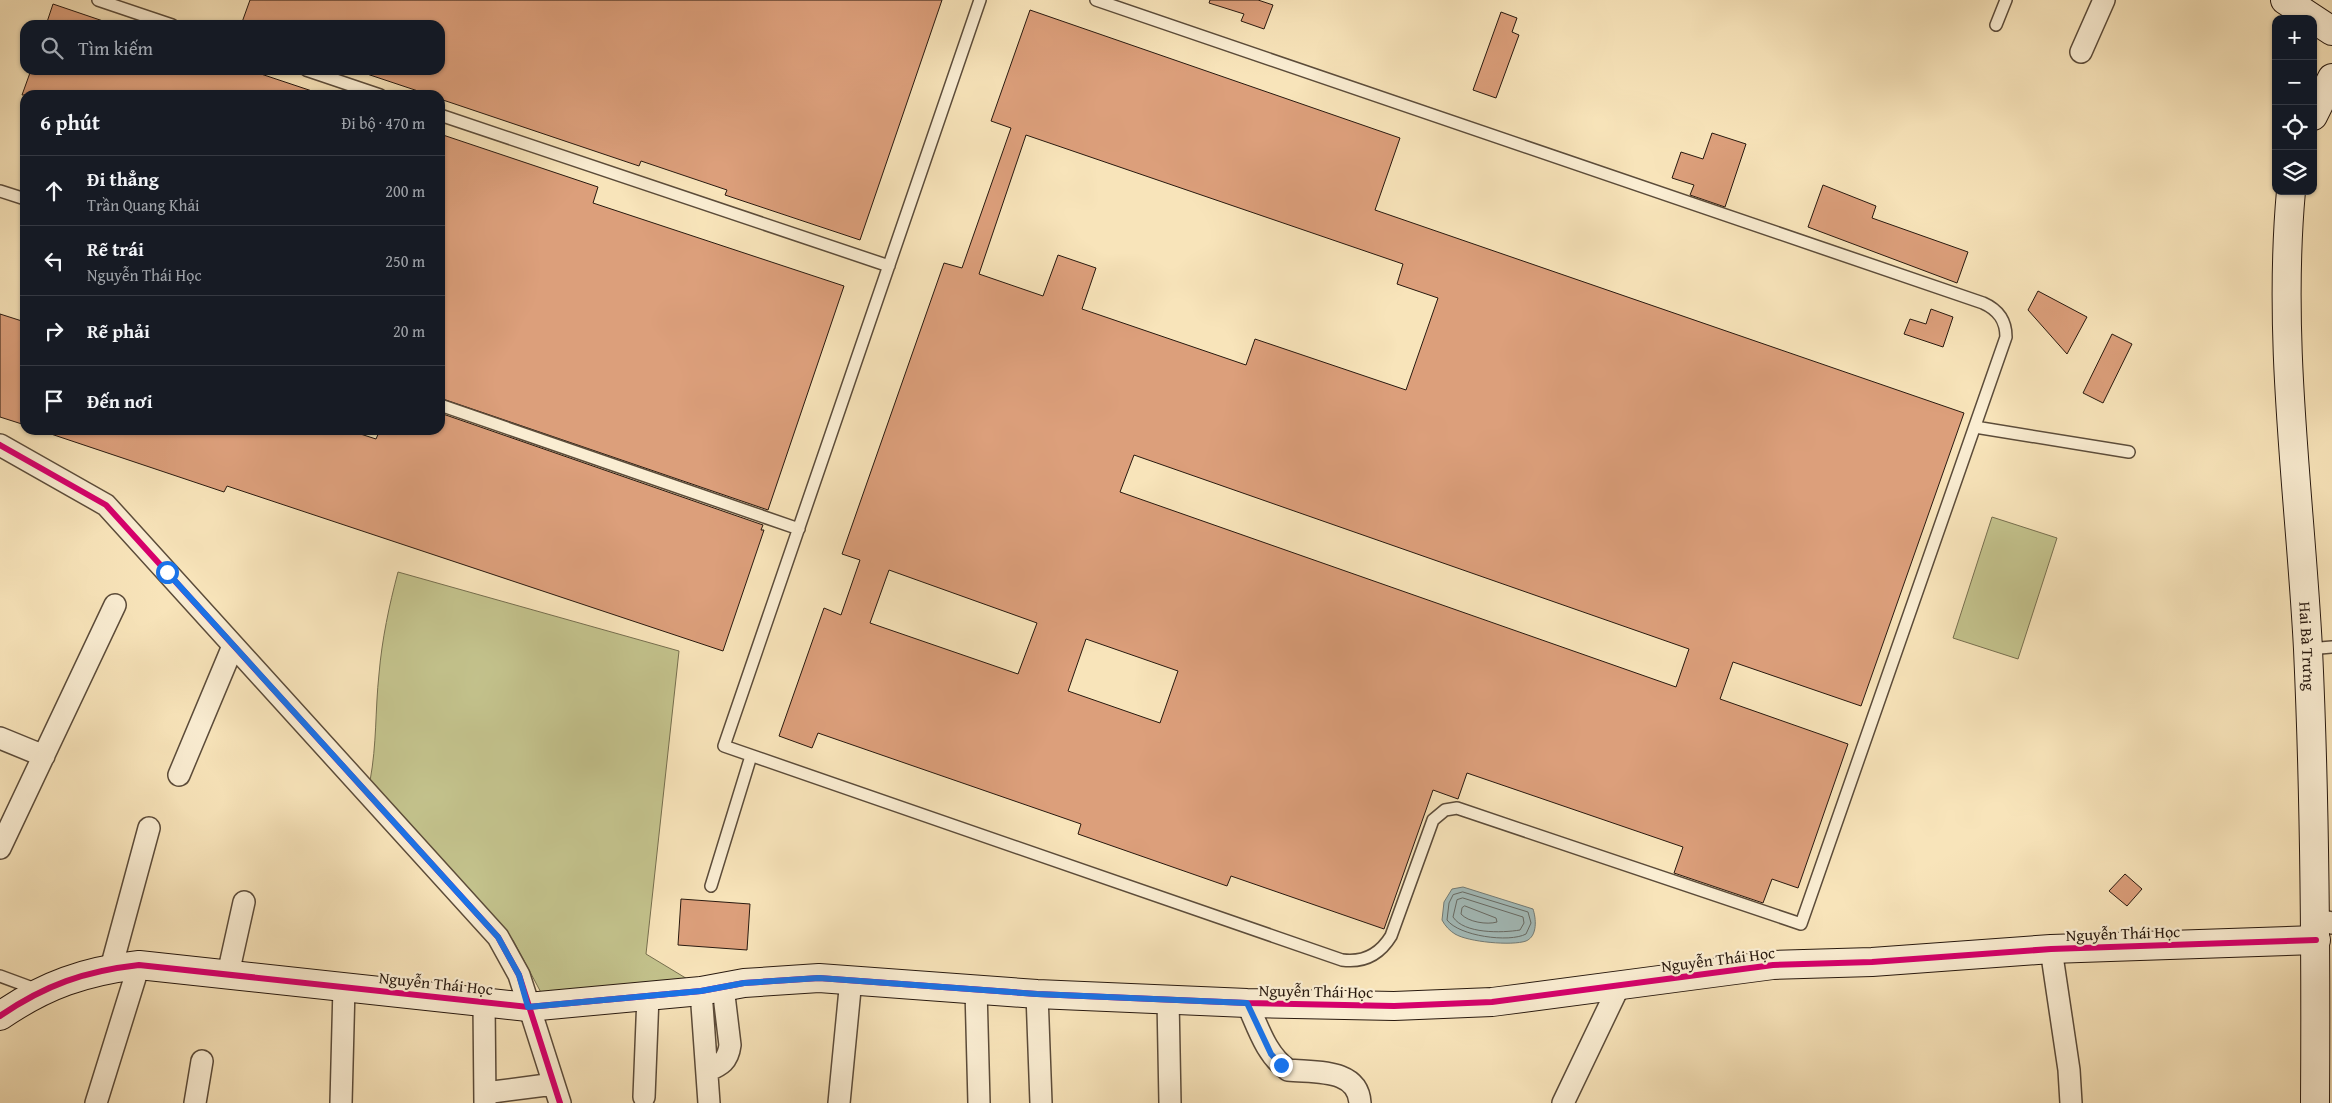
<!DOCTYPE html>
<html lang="vi">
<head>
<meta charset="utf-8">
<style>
	:root { --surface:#171b24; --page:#20242c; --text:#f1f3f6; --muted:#9ea1a6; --line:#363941 }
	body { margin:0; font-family:"Gentium Book Plus",serif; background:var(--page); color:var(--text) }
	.controls { position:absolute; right:15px; top:15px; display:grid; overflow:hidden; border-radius:10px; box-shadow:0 1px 4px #0004 }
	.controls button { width:45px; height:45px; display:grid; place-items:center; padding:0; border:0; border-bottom:1px solid var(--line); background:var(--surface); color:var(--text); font:25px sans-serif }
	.stop { position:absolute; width:15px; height:15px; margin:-11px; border:4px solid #1a73e8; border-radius:50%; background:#fff }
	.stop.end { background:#1a73e8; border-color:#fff; box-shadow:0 1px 5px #0008 }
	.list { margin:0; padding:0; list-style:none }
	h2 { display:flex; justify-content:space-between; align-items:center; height:65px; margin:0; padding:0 20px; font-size:21px }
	h2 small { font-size:16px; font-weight:400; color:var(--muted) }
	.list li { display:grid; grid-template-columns:32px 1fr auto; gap:15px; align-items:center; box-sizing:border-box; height:70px; padding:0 20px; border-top:1px solid var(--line) }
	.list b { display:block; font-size:19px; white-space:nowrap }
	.list p { margin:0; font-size:16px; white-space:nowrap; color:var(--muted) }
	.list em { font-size:16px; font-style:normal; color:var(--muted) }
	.icon { flex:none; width:28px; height:28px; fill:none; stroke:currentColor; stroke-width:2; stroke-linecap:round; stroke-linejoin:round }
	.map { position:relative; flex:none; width:2332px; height:1103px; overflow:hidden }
	.search { position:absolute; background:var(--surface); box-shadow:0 1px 4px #0004; left:20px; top:20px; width:425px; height:55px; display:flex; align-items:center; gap:12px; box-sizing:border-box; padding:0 18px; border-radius:15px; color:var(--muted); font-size:19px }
	.panel { position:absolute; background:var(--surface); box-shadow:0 1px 4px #0004; left:20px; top:90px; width:425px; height:345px; border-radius:15px }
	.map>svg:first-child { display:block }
</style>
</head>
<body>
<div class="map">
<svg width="2332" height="1103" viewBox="0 0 2332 1103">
	<rect width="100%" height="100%" fill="#f8e4ba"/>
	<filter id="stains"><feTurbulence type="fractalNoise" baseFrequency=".004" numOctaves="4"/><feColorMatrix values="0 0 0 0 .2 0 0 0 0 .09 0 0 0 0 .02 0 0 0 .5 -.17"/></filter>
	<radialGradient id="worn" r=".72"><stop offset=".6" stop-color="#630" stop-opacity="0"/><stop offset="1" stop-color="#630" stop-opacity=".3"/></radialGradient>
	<!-- green -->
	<path fill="#c3c28c" stroke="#766e4e" d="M1992,517l65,21 -39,121 -65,-21z
		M398,572l281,79 -33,303 43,26 -144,20 -32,-60 -143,-159c7,-38 5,-70 9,-107 3,-35 10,-68 19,-102z"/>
	<!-- water -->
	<path fill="#a3bcbb" stroke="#727b76" d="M1463,887l70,22c3,9 5,27 -7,32 -14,5 -58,1 -71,-7 -5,-3 -10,-8 -13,-14l2,-18 8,-13z"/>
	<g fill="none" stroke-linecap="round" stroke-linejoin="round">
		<!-- shore -->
		<path stroke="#666a65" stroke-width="1" d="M1463,892l65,20 3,11 -5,11c-17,9 -67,2 -79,-14l2,-17 4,-8z
			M1463,898l60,19 1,6 -4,7c-18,3 -56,4 -67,-13l4,-17z
			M1465,906l31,12 1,4c-10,3 -29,0 -36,-8l1,-6z"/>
	</g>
	<!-- building -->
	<path fill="#dc9f7b" stroke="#28190f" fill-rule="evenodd" d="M250,0h692l-82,240 -135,-45 2,-5 -86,-29 -2,5 -199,-67v-4h-10l-66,-22v-3h76v-45h-199z
		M1210,0h48l15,5 -9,24 -23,-8 3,-7 -35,-11z
		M53,4l53,18v3h-60z
		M1030,10l370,128 -25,72 589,203 -103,293 -128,-44 -13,37 128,45 -50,144 -26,-9 -9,24 -89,-30 9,-26 -216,-74 -9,26 -25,-9 -49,139 -153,-53 -4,10 -149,-52 3,-10 -263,-91 -6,15 -33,-12 45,-128 17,7 19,-55 -18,-6 102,-291 18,5 49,-140 -20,-7zM1026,135l377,129 -6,20 41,14 -32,92 -151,-51 -9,26 -164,-56 14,-41 -38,-13 -15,41 -64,-22zM1134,455l555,194 -13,38 -556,-195zM889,570l148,53 -19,51 -148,-51zM1086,639l92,32 -18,52 -92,-32z
		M1501,12l16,6 -5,14 7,3 -23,63 -23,-8z
		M31,70h218l66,22v3h-293z
		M1712,133l34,11 -21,63 -35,-12 4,-10 -22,-7 9,-26 22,7z
		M440,134l158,53 -5,16 251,83 -76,224 -328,-112z
		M1823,185l53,21 -4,12 96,34 -11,31 -149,-56z
		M2038,291l49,26 -20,37 -39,-44z
		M1931,309l22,8 -10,30 -39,-13 6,-15 16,5z
		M0,314l25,8v103l-25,-8z
		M2112,334l20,10 -29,59 -20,-10z
		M440,413l323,112 -2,5h3l-41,121 -496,-165 -3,6 -176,-59 1,-3h299l28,9 4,-9h60z
		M2125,874l17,15 -15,17 -18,-15z
		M681,899l69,5 -3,46 -69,-5z"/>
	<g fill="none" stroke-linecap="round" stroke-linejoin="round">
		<!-- lane casing -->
		<g stroke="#5c4c3a" stroke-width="14">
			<path id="lane" d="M98,0l74,25
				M980,0l-256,746 618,214c22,3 38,-6 49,-24l42,-116 12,-10 12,-2 344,116 205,-587c0,-16 -7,-27 -23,-34l-887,-303
				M1996,25l10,-25
				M306,70l74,25
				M440,115l449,151
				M0,191l25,8
				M440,405l359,124
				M1975,427l154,25
				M2308,649l24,-2
				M711,886l40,-130
				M0,976l38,14"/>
		</g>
		<!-- street casing -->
		<g stroke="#5c4c3a" stroke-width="24">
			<path id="street" d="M2081,52l23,-52
				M0,445l106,60 392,432 21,38 41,128
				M0,738l44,18
				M179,775l54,-129
				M0,848l115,-243
				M2317,920l15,3
				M2051,949l18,121 2,33
				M111,968l38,-140
				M228,974l16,-72
				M976,989l3,114
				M701,991l8,112
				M1037,994l4,109
				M1168,999l2,104
				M484,1003l1,100
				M1247,1003c11,24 19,52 41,67 27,3 70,-2 72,33
				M707,1071c14,-6 21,-10 23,-26l-7,-58
				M485,1093l69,-9
				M644,1097l4,-101
				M96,1103l43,-138
				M195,1103l7,-42
				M341,1103l3,-116
				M839,1103l12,-124
				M1563,1103l57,-119"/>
		</g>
		<!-- secondary casing -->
		<g stroke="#28190f" stroke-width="30">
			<g id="secondary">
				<path d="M2285,0l47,31"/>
				<path d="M2313,116l19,-38"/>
				<path id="s1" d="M2291,191c-14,153 9,305 17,458 7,151 8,303 7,454"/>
				<path d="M0,1016c45,-31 85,-45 139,-51l389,42 173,-16 43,-8 75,-5 218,16 210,9 147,3 98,-4 281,-37 99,-3 179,-13 265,-9"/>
			</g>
		</g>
		<!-- lane -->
		<use href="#lane" stroke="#faedd2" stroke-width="11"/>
		<!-- street -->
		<use href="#street" stroke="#faedd2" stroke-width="21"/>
		<!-- secondary -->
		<use href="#secondary" stroke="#faedd2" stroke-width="28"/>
		<!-- cycleway casing -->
		<g stroke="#faedd2" stroke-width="9">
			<path id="cycleway" d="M0,445l106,60 392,432 21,38 41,128
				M0,1016c45,-31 85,-45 139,-51l389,42 173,-16 43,-8 75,-5 218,16 210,9 147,3 98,-4 281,-37 99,-3 179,-13 265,-9"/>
		</g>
		<!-- cycleway -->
		<use href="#cycleway" stroke="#d6006c" stroke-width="6"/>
	</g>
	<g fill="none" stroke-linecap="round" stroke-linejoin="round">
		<!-- route -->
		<path stroke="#1a73e8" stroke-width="6" d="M167,572l331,365 21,38 9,32 173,-16 43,-8 75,-5 218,16 210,9 24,51 10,11"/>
	</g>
	<g text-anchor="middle" stroke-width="4.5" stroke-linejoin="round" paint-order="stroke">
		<!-- street labels -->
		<g font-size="16" fill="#28190f" stroke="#faedd2">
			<text dy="6" stroke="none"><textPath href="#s1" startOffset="456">Hai Bà Trưng</textPath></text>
			<text transform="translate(2123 933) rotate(-2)" y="6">Nguyễn Thái Học</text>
			<text transform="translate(1718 959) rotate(-7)" y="6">Nguyễn Thái Học</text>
			<text transform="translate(436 983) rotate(6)" y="6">Nguyễn Thái Học</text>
			<text transform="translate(1316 991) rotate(1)" y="6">Nguyễn Thái Học</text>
		</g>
	</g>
	<rect width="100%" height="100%" filter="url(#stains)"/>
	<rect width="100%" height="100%" fill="url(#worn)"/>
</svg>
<div class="controls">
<button>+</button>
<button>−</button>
<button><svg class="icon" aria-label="locate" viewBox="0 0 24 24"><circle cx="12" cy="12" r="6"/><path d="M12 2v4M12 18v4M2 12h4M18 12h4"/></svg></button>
<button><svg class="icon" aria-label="layers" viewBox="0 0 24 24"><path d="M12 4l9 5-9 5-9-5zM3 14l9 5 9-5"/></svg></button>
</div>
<div class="stop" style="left:167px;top:572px"></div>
<div class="stop end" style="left:1281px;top:1065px"></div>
<div class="search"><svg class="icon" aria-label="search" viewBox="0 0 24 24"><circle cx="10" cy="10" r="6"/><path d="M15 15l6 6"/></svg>Tìm kiếm</div>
<section class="panel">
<h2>6 phút<small>Đi bộ · 470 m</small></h2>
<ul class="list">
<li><svg class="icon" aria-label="ahead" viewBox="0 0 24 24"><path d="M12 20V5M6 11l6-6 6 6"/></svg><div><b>Đi thẳng</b><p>Trần Quang Khải</p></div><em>200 m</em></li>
<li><svg class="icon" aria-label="left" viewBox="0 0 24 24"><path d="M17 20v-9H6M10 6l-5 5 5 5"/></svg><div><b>Rẽ trái</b><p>Nguyễn Thái Học</p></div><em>250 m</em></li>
<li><svg class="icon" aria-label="right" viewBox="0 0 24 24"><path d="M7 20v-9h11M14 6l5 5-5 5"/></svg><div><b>Rẽ phải</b></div><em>20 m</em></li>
<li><svg class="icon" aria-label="arrive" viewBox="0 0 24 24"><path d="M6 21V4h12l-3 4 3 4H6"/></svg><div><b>Đến nơi</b></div></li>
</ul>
</section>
</div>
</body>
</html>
